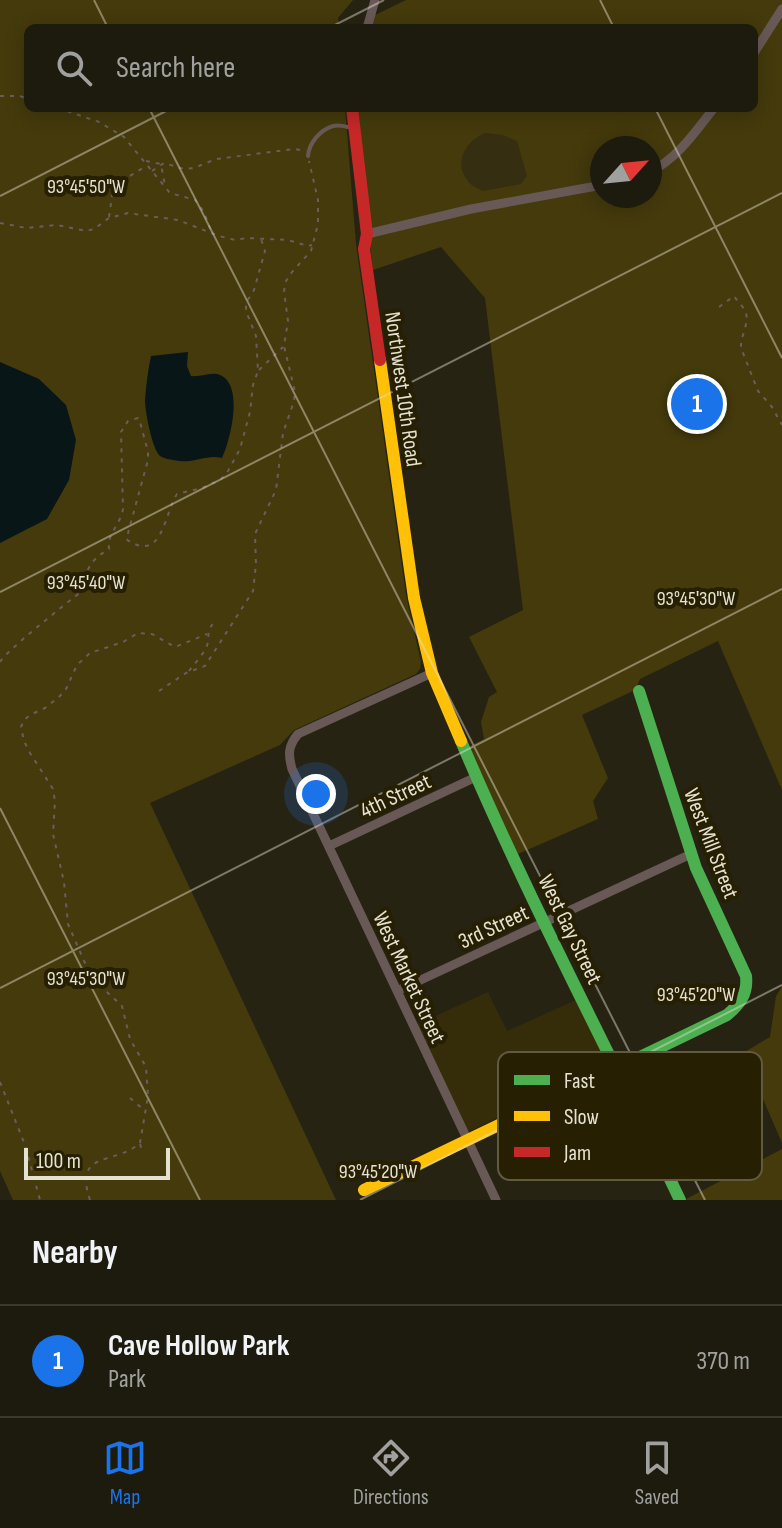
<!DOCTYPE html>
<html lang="en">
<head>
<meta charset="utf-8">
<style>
	:root { --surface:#1d1a0e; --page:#252317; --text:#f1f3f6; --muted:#a0a19e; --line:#3b382e; --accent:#1a73e8 }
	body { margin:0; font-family:"Sofia Sans Condensed",sans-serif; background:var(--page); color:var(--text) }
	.compass { position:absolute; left:590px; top:136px; width:72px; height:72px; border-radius:50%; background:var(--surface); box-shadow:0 4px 20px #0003; rotate:63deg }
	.scale { position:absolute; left:24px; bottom:20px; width:146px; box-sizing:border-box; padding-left:8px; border:4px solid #e6e2d1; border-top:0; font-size:22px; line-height:28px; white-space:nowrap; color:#e6e2d1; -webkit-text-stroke:6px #261f02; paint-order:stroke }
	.you { position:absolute; left:316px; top:794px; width:28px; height:28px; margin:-20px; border:6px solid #fff; border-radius:50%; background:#1a73e8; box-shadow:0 0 0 12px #1a73e833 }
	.badge { display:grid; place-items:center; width:52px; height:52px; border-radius:50%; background:var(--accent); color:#fff; font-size:26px; font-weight:700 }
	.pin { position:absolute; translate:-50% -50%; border:4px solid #fff; box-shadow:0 2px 8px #0006 }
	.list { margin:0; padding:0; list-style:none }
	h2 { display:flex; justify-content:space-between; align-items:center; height:104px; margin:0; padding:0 32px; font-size:34px }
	h2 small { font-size:26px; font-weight:400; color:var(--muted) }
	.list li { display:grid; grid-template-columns:52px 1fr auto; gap:24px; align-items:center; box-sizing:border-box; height:112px; padding:0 32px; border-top:2px solid var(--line) }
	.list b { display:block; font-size:30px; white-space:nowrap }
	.list p { margin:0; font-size:26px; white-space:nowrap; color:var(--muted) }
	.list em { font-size:26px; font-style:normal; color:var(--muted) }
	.icon { flex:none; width:44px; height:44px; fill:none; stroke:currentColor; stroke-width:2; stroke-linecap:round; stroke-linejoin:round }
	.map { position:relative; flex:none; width:782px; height:1200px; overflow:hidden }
	.search { position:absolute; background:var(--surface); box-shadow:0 4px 20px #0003; left:24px; right:24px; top:24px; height:88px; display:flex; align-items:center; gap:20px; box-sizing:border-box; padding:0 28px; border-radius:12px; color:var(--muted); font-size:30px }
	.sheet { height:216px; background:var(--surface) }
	nav { display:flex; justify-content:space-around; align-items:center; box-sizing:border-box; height:112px; border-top:2px solid var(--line); background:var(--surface); font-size:22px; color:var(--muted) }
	nav a { display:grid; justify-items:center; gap:4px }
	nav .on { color:var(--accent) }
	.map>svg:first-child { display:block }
</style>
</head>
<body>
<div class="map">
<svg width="782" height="1200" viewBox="0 0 782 1200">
	<rect width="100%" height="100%" fill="#272313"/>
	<!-- built -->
	<path fill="#352d09" d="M488,992l19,39 69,-31 31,61v4l-137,66 -3,-2 -51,-104z"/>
	<!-- green -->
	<path fill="#443a0c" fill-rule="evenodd" d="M0,0h353l-15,18 1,10h-311v80h317l11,136 50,351 15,67 -1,7 -4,5 -122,56 -14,15 -130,58 186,397h-323l-13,-29z
		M406,0h376v790l-64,-149 -78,38 -5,11 -53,25 26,63 -15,23 5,18 -80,35 -50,-107 16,-8 -3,-17 8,-25 8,-5 -28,-55 54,-27 -38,-312 -44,-51 -68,23 -19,-162h400v-80h-387l4,-11zM602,148h48v48h-48z
		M782,986v157l-39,-90 27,-16 6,-41z
		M782,1149v51h-95l-1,-1z"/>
	<!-- sand -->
	<path fill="#362e10" d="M486,133l17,2 14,6 10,35 -6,8 -38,7c-6,-3 -12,-5 -16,-11 -14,-18 0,-41 19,-47z"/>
	<!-- water -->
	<path fill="#091617" d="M188,352l-1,14 4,10c9,1 18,-3 26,-2 29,7 13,67 5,84 -14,-4 -28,5 -43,3 -6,-1 -14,-2 -19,-5 -8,-7 -15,-45 -15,-56 1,-14 3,-30 6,-44z
		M0,362l39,17 27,26 10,35 -7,40 -22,39 -47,24z"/>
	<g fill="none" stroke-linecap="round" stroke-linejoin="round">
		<!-- path -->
		<path stroke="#695e5a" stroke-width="2" stroke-dasharray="4 6" stroke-linecap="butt" d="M0,96h20l8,3
			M58,108l41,14 25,15 46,56 25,7 9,12 7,19
			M146,161l15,3 4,22
			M152,171l12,-8 20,6 10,-1 22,-9 79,-10 5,1
			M109,217l4,-28 4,-5 29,-18
			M0,223l27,5 30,-3 29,6 8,-2 15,-11 19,-5 50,7 41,16 16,4 12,-2 41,2 20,6 4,-1
			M719,307l15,-11c3,5 10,11 12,17 3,12 -6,24 -5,35l17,43 14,16 10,18
			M259,370l24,-23
			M0,662c6,-9 15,-15 23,-23 18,-15 36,-30 54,-44 8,-6 7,-15 10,-23 4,-11 12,-17 22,-23 -2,-16 11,-23 14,-40l-2,-77 7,-11 10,-3 2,4 8,30v8l-20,73 -2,6c37,26 38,-26 51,-45l25,-6 18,-8 7,-7 13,-24 10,-37 3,-27 5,-14 -2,-35 -10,-25v-8l8,-13 11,-39 -4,-12
			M189,671c6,-8 17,-19 19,-29 1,-10 -1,-9 5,-19
			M159,691l27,-18 19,-7 48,-75 3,-27 -1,-30 21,-44 7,-57 11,-32 1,-9 -11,-46 4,-25 -4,-30 2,-10 6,-9 19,-21 7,-27v-24l-9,-39
			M0,1082l25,63 15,55
			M130,1098l14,12
			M140,1144l3,9
			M90,1200c-17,-51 25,-34 50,-57l8,-47 -2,-29 -16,-28 -8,-33 -31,-29 -23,-53 -4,-42 -11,-48 2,-33 -2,-12 -23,-36 -6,-12 -3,-14 3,-7 6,-5 15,-7 14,-11 7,-8 11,-24 13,-12 33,-11 15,-9 14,1 23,13 32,-13"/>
		<!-- lane -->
		<path stroke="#685956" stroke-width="4" d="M308,156c1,-13 12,-26 25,-30 6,-2 14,1 20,2"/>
		<!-- street -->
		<path stroke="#685956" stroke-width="9" d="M367,28l8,-28
			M754,53l28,-44
			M650,172c28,-14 45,-40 64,-64
			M367,234l104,-25 131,-24
			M432,673l-134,61c-10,12 -10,20 -6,35l204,431
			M329,846l147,-69
			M397,991l294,-137"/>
		<!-- fast -->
		<path stroke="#4caf50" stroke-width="12" d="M461,741c66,156 146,306 219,459
			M607,1073l120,-58c13,-11 21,-21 19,-39l-50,-108 -57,-177"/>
		<!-- slow -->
		<path stroke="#ffc107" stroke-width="12" d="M380,360l34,238 18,75 29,68
			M364,1190l243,-117"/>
		<!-- jam -->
		<path stroke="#c62828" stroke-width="12" d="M352,108l15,126 -3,15 16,111"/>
	</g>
	<!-- ticks -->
	<path fill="none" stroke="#e6e2d1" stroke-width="2" stroke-opacity="0.45" d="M94,0l14,28M600,0l14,28M329,28l55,-28M149,108l556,1092M655,108l127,250M0,196l172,-88M0,592l782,-399M0,808l200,392M0,988l782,-399M360,1200l422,-215"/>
	<g text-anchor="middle" stroke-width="8" stroke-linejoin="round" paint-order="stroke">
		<!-- street labels -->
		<g font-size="22" fill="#e6e2d1" stroke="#261f02">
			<text transform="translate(404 389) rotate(82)" y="8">Northwest 10th Road</text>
			<text transform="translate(395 795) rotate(-25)" y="8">4th Street</text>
			<text transform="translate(712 843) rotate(69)" y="8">West Mill Street</text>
			<text transform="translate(493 926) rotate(-25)" y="8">3rd Street</text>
			<text transform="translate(571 929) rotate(64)" y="8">West Gay Street</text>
			<text transform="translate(410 977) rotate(65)" y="8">West Market Street</text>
		</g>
	</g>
	<!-- legend -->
	<rect x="498" y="1052" width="264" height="128" rx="12" fill="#261f02" stroke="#605a40" stroke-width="2"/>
	<rect x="514" y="1075" width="36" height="10" fill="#4caf50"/>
	<rect x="514" y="1111" width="36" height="10" fill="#ffc107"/>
	<rect x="514" y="1147" width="36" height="10" fill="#c62828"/>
	<g font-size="22" fill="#e6e2d1">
		<text x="564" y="1088">Fast</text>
		<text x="564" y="1124">Slow</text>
		<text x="564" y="1160">Jam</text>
	</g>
	<g font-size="20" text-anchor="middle" fill="#e6e2d1" stroke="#261f02" stroke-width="8" stroke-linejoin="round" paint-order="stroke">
		<text x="86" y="193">93°45'50"W</text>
		<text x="86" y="589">93°45'40"W</text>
		<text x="696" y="605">93°45'30"W</text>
		<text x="86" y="985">93°45'30"W</text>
		<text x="696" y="1001">93°45'20"W</text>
		<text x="378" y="1178">93°45'20"W</text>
	</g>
</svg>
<svg class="compass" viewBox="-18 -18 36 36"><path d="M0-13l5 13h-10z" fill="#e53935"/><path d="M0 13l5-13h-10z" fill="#a0a19e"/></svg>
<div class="scale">100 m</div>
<div class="you"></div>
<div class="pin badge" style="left:697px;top:404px">1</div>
<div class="search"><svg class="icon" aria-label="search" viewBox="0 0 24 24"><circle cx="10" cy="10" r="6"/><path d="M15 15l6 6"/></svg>Search here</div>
</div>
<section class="sheet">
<h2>Nearby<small></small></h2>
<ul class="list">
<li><span class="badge">1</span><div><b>Cave Hollow Park</b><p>Park</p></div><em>370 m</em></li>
</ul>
</section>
<nav>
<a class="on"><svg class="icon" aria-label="map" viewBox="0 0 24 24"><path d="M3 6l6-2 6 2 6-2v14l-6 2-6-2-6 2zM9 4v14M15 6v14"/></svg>Map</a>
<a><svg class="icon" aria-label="directions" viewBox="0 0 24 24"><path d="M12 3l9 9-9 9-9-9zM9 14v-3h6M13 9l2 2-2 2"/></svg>Directions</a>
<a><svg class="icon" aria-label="saved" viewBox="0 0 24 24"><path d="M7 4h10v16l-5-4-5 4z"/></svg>Saved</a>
</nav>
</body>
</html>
